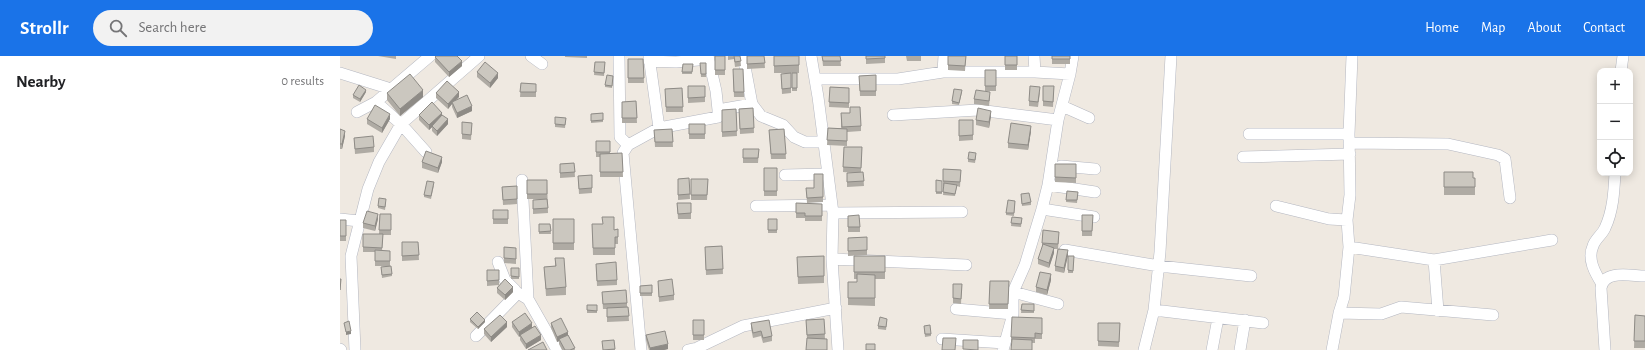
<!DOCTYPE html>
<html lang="en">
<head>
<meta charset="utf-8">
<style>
	:root { --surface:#fff; --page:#f2f2f2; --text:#202124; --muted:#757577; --line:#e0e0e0; --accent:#1a73e8 }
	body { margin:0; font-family:"Alegreya Sans",sans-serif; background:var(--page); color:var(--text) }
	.controls { position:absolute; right:12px; top:12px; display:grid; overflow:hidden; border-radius:8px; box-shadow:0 2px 10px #0003 }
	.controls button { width:36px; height:36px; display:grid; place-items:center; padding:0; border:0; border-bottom:1px solid var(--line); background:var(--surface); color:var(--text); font:20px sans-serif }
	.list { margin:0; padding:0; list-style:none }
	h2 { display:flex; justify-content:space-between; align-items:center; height:52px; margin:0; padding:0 16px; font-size:17px }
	h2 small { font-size:13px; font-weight:400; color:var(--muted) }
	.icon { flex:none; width:22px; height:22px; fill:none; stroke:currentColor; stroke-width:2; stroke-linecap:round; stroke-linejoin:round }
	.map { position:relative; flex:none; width:1305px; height:294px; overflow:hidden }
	header { display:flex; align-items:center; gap:24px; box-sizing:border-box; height:56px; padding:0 20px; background:var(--accent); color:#fff }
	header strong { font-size:19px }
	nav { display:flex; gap:22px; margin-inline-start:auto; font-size:14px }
	.search { width:280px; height:36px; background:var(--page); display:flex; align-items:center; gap:10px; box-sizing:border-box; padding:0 14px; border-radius:22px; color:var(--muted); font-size:15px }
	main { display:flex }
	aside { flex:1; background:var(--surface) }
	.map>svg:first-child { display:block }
</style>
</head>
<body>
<header>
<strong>Strollr</strong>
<div class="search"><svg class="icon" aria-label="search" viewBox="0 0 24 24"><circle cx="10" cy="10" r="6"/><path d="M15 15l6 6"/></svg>Search here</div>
<nav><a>Home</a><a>Map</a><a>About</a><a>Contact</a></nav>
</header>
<main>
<aside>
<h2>Nearby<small>0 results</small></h2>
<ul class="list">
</ul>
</aside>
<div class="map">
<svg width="1305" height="294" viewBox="0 0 1305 294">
	<rect width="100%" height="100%" fill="#efe9e1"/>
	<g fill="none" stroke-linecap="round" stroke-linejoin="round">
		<!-- minor casing -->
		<g stroke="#b4b7c1" stroke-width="12">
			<path id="minor" d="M191,0l11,8
				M279,0l1,81 8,8
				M309,0l10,72
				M368,0l8,35 2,19
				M403,0l9,48
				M471,0l7,41 15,116 -1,46 6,91
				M694,0l1,16
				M309,5l27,1 33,-3
				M1281,15l2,-15
				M603,16l1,-16
				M0,17l51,16
				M475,23h83l45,-7h92l35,2
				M36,46l25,22 78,-68
				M722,50l27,12
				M17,56l19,-10 54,-46
				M553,59l85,-5 80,10
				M909,78h100
				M1009,87l99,1 50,11 7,4 5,39
				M903,101l107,-3
				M721,110l34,3
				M445,119l42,-1
				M182,124l6,119
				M708,129l47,7
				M416,150l76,-1
				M936,150l53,13 18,1
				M702,153l52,8
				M493,157l129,-1
				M0,163l19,2
				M1009,191l85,13 118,-20
				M725,194l94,16 92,10
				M492,203l134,6
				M1094,204l4,51
				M158,206l7,18 10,10
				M1262,228c-7,-11 -15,-25 -9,-38 2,-7 9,-11 12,-18 8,-17 9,-36 10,-55
				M673,236l45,12
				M616,253l57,5
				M814,254l109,13
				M999,257l42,1 20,-7 92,8
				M136,280l42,-43 10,6 29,51
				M602,283l63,4
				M0,293l1,1
				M15,294l-4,-94 17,-67 11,-27 22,-38 25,28
				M301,294l-18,-197 5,-8 31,-17 59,-11v-7l34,-6 9,12 22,9 11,12 11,5h18
				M348,294l9,-2 46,-22 93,-18
				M663,294l10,-36v-22l12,-27 17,-56 6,-24 10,-65 12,-46 3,-18
				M804,294l10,-40 6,-58 11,-196
				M872,294l6,-32
				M900,294l5,-30
				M992,294l7,-37 5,-16 5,-50 -2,-27 3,-25 -1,-61 3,-78
				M1265,294l-4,-62c3,-19 30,-12 44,-12"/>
		</g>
		<!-- minor -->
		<use href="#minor" stroke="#fff" stroke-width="11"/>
	</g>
	<!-- wall -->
	<path fill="#afaba4" d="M38,0h18v3z
		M225,0h22v2l-22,-1z
		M375,0h10v19h-10z
		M388,0h12l1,10 -6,1 -1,-8 -6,1z
		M407,0h17l1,12 -18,1z
		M434,0h25v17h-25z
		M482,0h18l1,10h-18z
		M526,0h19v7l-19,1z
		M566,0h15v5h-14z
		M608,0h18l-1,15 -17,-1z
		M665,0h12v14h-12z
		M712,0h18v8h-18z
		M95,1l27,9 -13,11 -14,-15z
		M288,3h15l1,24h-16z
		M255,6h10l-1,14 -10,-1z
		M360,7h6v14h-5z
		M343,8h10l-1,10h-10z
		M645,14h11v21h-11z
		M137,16l21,6 -8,10 -13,-11z
		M451,17v20l-9,1 -1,-20z
		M452,17h5v18h-5z
		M393,18l11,18v5h-10z
		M536,19v21h-16l-1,-20z
		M273,23l-1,9 -7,-1v-2z
		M181,27l15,1v13h-16z
		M348,30h17v16l-17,1z
		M703,30h11l-1,21 -10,-1z
		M490,31l19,1v20l-20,-1z
		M342,32l1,24h-17l-1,-23z
		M26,36l-6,10 -7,-4v-3z
		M622,36l-3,13 -7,-1v-3z
		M700,36l-2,15 -9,-1v-5z
		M47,37l36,4 -23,19 -13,-16z
		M96,37l23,4 -4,4 17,10 -15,7 -5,-11v-3l-4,5 -12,-11z
		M650,41l-1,9 -15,-2v-5z
		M296,45l1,22h-15v-21z
		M413,52l1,25 -14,1 -1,-25z
		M396,53l1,27 -15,1v-27z
		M263,57v9l-12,1v-9z
		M501,57l20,13v5l-14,1v14l-20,-1 1,-17h13z
		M79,59h23l6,9 -11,12 -5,-5v-4l-3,3 -10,-10z
		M651,60l-2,12 -13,-3v-5z
		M215,61l11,1 -1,10 -10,-1z
		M27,63h23l-8,14 -15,-9z
		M619,64h14v20l-14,1z
		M122,66l10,1 -1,17 -9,-1z
		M349,68h16v15h-16z
		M0,73l5,7 -3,13h-2z
		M332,73l1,18h-18l-1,-17z
		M444,73l2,30h-15l-2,-29z
		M691,75l-3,19 -20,-2v-5z
		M14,82l20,9v5l-19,2z
		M256,85h14v13l12,-1 1,24h-23v-20h-4z
		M504,91h18l-1,25h2l1,14 -17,1v-14h8l-12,-1z
		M403,93h16l-1,14h-15z
		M636,100l-1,7 -7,-1v-3z
		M82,106h20l-4,11 -16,-5z
		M234,107l1,14 -15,1v-14z
		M715,108h21v19l-21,-1z
		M424,112h13v28h-13z
		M603,113l18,1 -1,17 -3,-1 -2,10 -12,-1 1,-9h-1z
		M1104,116l29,6h2v17h-31z
		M483,118v28l-16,1 -1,-15h8z
		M252,119v18l-13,1 -1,-18z
		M349,122l1,21 -12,1v-21z
		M351,123h17l-1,21h-16z
		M187,124h20l1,33 -15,1v-14l10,-1h-16z
		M596,124l6,1v13h-6z
		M94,129l-3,14 -7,-2v-2z
		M177,130v18l-14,1 -1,-18z
		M727,135l11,1 -1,11 -11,-1z
		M681,138l10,8v3l-9,1z
		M675,145l-1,15 -8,-1v-2z
		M46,146l-1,8 -7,-2v-2z
		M337,147h14v16h-13z
		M456,147l26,1v17h-17v-3h-9z
		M153,154h15v14h-15z
		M40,158h11v21h-8l-1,16h8v15l2,8v2l-10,2 -1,-11 8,-1h-14v-14h-12v-18h16z
		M742,159h11l-1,21h-10z
		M672,161l10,1 -1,9 -10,-1z
		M38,163l-3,12 -12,-3v-5z
		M213,163h21v31h-21z
		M428,163h9v14h-9z
		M0,164h6v21h-6z
		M508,165l12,6v5h-12z
		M199,168h11l1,10h-12z
		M252,168l22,6 4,-1v15h-3v11h-22z
		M527,181v18l-19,1v-18z
		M719,181l-1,12 10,6 -4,18 -9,-2v-5l3,-17h-4v4l-5,15 -11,-4v-5l4,-11v-5z
		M62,186h16l1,18 -17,1z
		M382,190l1,28 -17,1 -1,-28z
		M164,191l12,1v16l-12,-1z
		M484,200v27l-26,1 -1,-27z
		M514,200h31v23h-10v27l-27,-1v-23h9v-3h-3z
		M728,200h6l-1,17h-5z
		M215,202l11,29v8l-20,1 -2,-29 11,-1z
		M256,208l21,16v5l-20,1z
		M171,212h8v11h-8z
		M147,214h12v15l14,7 -8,8 -8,-7v-5l2,-3 -12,1z
		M711,224l-4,15 -11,-3v-5z
		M318,225l16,14v5l-15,2z
		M650,225h19l-1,28h-19z
		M613,228h9l-1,20 -8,-1z
		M312,229v11h-12v-10z
		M262,236l25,11v4h1l1,14 -22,1v-13h-4z
		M682,248h12v9h-13z
		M247,249h10v8h-10z
		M1295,259l10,1v32h-11z
		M702,262v21h-7v4l-24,-1v-5z
		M130,263l15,3 -7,7 -8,-7z
		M484,263l1,20 -18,1 -1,-20z
		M353,264h11v20h-11z
		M547,265l-1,9 -8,-1v-3z
		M172,266l20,6 9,12 -15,9 -6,-9v-4l-1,1 -7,-10z
		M211,267l17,12 7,15h-13l-3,-6v-3l-2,1 -6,-14z
		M411,267l21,13v5l-9,2 -2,-7 -8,2 -2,-10z
		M758,267h22l-1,24 -21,-1z
		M584,270l7,8v2l-6,1z
		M167,271l-16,15 -7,-8v-5z
		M306,279l22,14 -4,1h-15l-3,-10z
		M274,284l1,10h-12z"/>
	<!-- shaded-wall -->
	<path fill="#8e8b86" d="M122,5v5l-13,11v-5z
		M158,17v5l-8,10v-5z
		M26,34v2l-6,10v-3z
		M83,34v7l-23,19v-7z
		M119,36v5l-6,6 -1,-1v2l-4,5v-5z
		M132,50v5l-15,7v-5z
		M651,55v5l-2,12v-6z
		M102,57v5l-13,12v-5z
		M50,58v5l-8,14v-5z
		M108,63v5l-11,12v-5z
		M691,70v5l-3,19v-5z
		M5,75v5l-3,13v-5z
		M102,101v5l-4,11v-5z
		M38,158v5l-3,12v-5z
		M714,192v5l-5,15v-5z
		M728,194v5l-4,18v-5z
		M711,218v6l-4,15v-5z
		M173,231v5l-8,8v-5z
		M145,264v2l-7,7v-2z
		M167,266v5l-16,15v-5z
		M192,267v5l-12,7v1l-1,1v-5z
		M11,275v3l-5,1v-3z
		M228,276v5l-9,2v2l-2,1v-5z
		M201,279v5l-15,9v-5z
		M328,288v5l-4,1h-14v-2z"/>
	<!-- building -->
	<path fill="#cbc7bf" stroke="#8e8b86" d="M96,0h21l5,5 -13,11 -14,-15z
		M375,0h10v14h-10z
		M394,0h6l1,5 -6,1z
		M407,0h17l1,7 -18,1z
		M434,0h25v9l-25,1z
		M482,0h18l1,5h-18z
		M526,0h19v2l-19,1z
		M608,0h18l-1,10 -17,-1z
		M665,0h12v9h-12z
		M712,0h18v3h-18z
		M288,3h15l1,19h-16z
		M145,6l13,11 -8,10 -13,-11z
		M255,6h10l-1,11 -10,-1z
		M360,7h6v11h-5z
		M343,8h10l-1,8h-10z
		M393,13h10l1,23h-10z
		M645,14h11v16h-11z
		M451,17v15l-9,1 -1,-15z
		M452,17h5v15h-5z
		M70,18l13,16 -23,19 -13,-16z
		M267,19l6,1 -1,10 -7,-1z
		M536,19v16h-16l-1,-15z
		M107,25l12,11 -11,12 -12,-11z
		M181,27l15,1v8h-16z
		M19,29l7,5 -6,9 -7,-4z
		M348,30h17v11l-17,1z
		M690,30l10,1 -2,15 -9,-1z
		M703,30h11l-1,16 -10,-1z
		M490,31l19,1v15l-20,-1z
		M342,32l1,19h-17l-1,-18z
		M614,33l8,1 -3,13 -7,-2z
		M636,34l14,2 -1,9 -15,-2z
		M127,39l5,11 -15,7 -5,-11z
		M296,45l1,17h-15v-16z
		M92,46l10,11 -13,12 -10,-10z
		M35,49l15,9 -8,14 -15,-9z
		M510,51h10l1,19 -19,1 -1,-14h9z
		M413,52l1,20 -14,1 -1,-20z
		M638,52l13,3 -2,11 -13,-2z
		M396,53l1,22 -15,1v-22z
		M263,57v7l-12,1v-7z
		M102,59l6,4 -11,12 -5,-5z
		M215,61l11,1 -1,7 -10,-1z
		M619,64h14v15l-14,1z
		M122,66l10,1 -1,12 -9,-1z
		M671,67l20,3 -3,19 -20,-2z
		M349,68h16v10h-16z
		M488,72l19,1v12l-20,-1z
		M0,73l5,2 -3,13h-2z
		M332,73l1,13h-18l-1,-12z
		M444,73l2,25h-15l-2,-24z
		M33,80l1,11 -19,2 -1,-11z
		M256,85h14v11h-14z
		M504,91h18l-1,21 -18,-1z
		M403,93h16l-1,9h-15z
		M86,95l16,6 -4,11 -16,-6z
		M629,96l7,1 -1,7 -7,-1z
		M282,97l1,19h-23v-18z
		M234,107l1,9 -15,1v-9z
		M715,108h21v14l-21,-1z
		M424,112h13v23h-13z
		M603,113l18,1 -1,12 -17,-1z
		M523,116l1,9 -17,1v-9z
		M1104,116h29v6h2v9h-31z
		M474,118h9v23l-16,1 -1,-10h8z
		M252,119v13l-13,1 -1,-13z
		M349,122l1,16 -12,1v-16z
		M351,123h17l-1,16h-16z
		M187,124h20v14h-20z
		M596,124l6,1v11h-6z
		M87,125l7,1 -3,14 -7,-1z
		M604,127l13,2 -2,9 -12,-2z
		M177,130v13l-14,1 -1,-13z
		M727,135l11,1 -1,8h-11z
		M689,137l2,9 -9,2 -1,-10z
		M39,142l7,1 -1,8 -7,-1z
		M207,143l1,9 -15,1v-9z
		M668,144l7,1 -1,12h-8z
		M337,147h14v10l-13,1z
		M456,147l26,1v12h-17v-3h-9z
		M153,154h15v9h-15z
		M27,155l11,3 -3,12 -12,-3z
		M40,158h11v16h-12z
		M519,159l1,12h-12v-11z
		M742,159h11l-1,16h-10z
		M262,161h12v13l4,-1v8h-3v11h-22l-1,-24h11z
		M672,161l10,1 -1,6 -10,-1z
		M213,163h21v24h-21z
		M428,163h9v11h-9z
		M0,164h6v16h-6z
		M199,168h11l1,7 -12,1z
		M703,174l16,2 -1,12 -16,-1z
		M23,178h20l-1,14 -19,-1z
		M527,181v13l-19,1v-13z
		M62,186h16l1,13 -17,1z
		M703,188l11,4 -5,15 -11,-4z
		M382,190l1,23 -17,1 -1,-23z
		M164,191l12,1v11l-12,-1z
		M718,193l10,1 -4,18 -9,-2z
		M35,194l15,1v10h-15z
		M484,200v20l-26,1 -1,-20z
		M514,200h31v16h-31z
		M728,200h6l-1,15 -5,-1z
		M215,202h9l2,29 -20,2 -2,-22 12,-1z
		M276,206l1,18 -20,1 -1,-17z
		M51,210l1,8 -10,1 -1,-8z
		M171,212h8v9l-8,-1z
		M147,214h12v10l-12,1z
		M700,216l11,2 -4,16 -11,-3z
		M517,218l18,1v23h-27v-16h9z
		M0,223h1l-1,11z
		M165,223l8,8 -8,8 -8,-7z
		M332,223l2,16 -15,2 -1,-16z
		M650,225h19l-1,23h-19z
		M613,228h9l-1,15 -8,-1z
		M312,229v8h-12v-7z
		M286,234l1,13 -24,1 -1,-12z
		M682,248h12v7l-13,-1z
		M247,249h10v6l-10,-1z
		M288,251l1,9 -22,1v-9z
		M137,256l8,8 -7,7 -8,-8z
		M185,257l7,10 -13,9 -7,-10z
		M160,259l7,7 -16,15 -7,-8z
		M1295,259l10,1v25h-11z
		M540,261l7,2 -1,8 -8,-1z
		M672,261l30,1v16l-7,-1v5l-24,-1z
		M221,262l7,14 -11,5 -6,-14z
		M484,263l1,15 -18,1 -1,-15z
		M353,264h11v15h-11z
		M429,264l3,16 -9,2 -2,-7 -8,2 -2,-10z
		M9,265l2,10 -5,1 -2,-9z
		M758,267h22l-1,19 -21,-1z
		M590,269l1,9h-6l-1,-8z
		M195,270l6,9 -15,9 -6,-9z
		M325,275l3,13 -18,4 -4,-13z
		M228,279l7,13 -5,2h-5l-6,-11z
		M467,282l20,1v11h-21z
		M603,282h13l-1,12h-13z
		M672,283l20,1v10h-21z
		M274,284l1,9 -12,1 -1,-9z
		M623,284h15v10l-15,-1z
		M203,286l4,8h-19z
		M526,288h9v6h-9z"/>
</svg>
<div class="controls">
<button>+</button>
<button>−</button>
<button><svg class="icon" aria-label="locate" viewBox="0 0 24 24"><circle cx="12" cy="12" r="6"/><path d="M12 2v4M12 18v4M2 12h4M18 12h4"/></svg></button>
</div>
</div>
</main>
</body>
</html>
